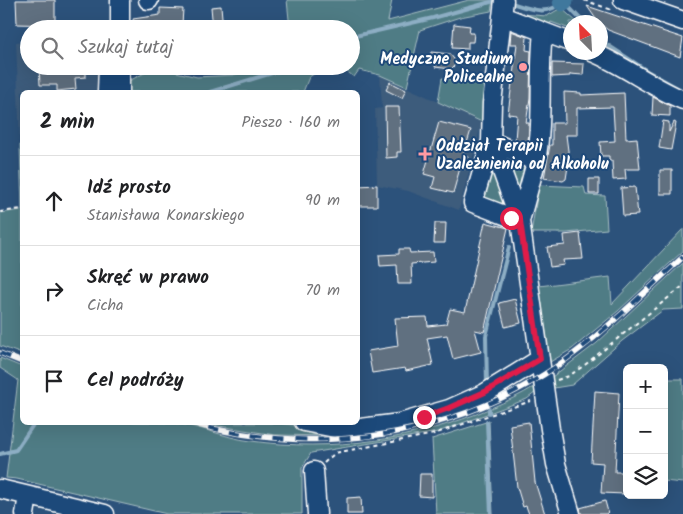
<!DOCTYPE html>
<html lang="pl">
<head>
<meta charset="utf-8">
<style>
	:root { --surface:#fff; --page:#f2f2f2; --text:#202124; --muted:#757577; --line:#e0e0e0 }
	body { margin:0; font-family:Kalam,sans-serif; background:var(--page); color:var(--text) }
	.controls { position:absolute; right:15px; bottom:15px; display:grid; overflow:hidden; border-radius:8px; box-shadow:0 5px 20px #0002 }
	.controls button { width:45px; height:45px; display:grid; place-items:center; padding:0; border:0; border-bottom:1px solid var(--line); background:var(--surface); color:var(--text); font:25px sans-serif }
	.compass { position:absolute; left:563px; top:15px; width:45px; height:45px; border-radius:50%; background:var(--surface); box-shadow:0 5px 20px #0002; rotate:336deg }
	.stop { position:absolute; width:15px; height:15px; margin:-11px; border:4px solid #e11d48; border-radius:50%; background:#fff }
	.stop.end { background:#e11d48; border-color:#fff; box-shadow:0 1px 5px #0008 }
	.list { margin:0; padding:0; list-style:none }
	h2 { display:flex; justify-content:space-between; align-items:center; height:65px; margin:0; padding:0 20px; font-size:21px }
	h2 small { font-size:16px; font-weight:400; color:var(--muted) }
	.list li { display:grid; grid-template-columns:32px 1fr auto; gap:15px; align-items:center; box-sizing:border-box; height:90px; padding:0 20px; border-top:1px solid var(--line) }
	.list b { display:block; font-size:19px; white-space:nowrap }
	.list p { margin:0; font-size:16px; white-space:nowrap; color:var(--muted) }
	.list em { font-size:16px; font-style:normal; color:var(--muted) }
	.icon { flex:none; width:28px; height:28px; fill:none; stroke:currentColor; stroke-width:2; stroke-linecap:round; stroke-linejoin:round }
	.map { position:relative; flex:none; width:683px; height:514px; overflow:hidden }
	.search { position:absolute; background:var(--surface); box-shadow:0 5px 20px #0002; left:20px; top:20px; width:340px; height:55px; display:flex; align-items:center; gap:12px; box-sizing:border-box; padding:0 18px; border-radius:28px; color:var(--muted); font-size:19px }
	.panel { position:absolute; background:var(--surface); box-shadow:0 5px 20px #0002; left:20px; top:90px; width:340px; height:335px; border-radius:8px }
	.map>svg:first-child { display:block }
</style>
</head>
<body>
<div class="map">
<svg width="683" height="514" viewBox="0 0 683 514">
	<rect width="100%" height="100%" fill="#2c527b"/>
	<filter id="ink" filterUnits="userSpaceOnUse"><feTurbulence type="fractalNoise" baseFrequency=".02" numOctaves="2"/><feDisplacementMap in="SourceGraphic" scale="10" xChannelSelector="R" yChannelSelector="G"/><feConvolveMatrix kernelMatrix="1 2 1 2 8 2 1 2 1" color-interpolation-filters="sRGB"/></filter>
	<g filter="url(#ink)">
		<!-- built -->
		<path fill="#3c5b7c" d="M29,41v25h84v26h-91v52l-2,1 -4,-103z
			M380,75l102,47 -23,88 -51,-19 -31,-6 -2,-76 7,-1z"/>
		<!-- green -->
		<path fill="#4f7c85" stroke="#a7bec2" d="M287,0h105l-4,21 81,-21h24l-2,11 -31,6 -40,13 -13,57 -27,-12 -21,-5 -5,7 -14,-11h11v-37h-61z
			M561,8l16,14h-7v7l-19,-7 -2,3 -26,-8 -2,-3 26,2z
			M267,66h60l-18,11 -6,15h-178l2,-10 29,-15 41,10 36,-2z
			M442,78l42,6 -2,38 -44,-20z
			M22,144v210l-22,-8v-133l22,-3 -2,-65z
			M510,158l14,8 2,5 -8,24 -10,-34z
			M490,170l4,1 10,31 -5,2 -16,-7z
			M539,185l45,2 2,8 19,1 2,33 -41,4h-35z
			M683,229v22l-65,60 -46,38 -22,13 -11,-76 71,-9 2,27z
			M683,263v46l-20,1 -41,31 -50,44 -18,3 -2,-11 45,-34z
			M0,358l22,9v55c49,1 99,-2 148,1 27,1 54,15 81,18 80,11 166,-1 240,-33 16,-7 30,-13 44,-22l1,6 -9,7 -89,33 -127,21 -9,15v46h-135l-150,-35 -11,-1 12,-98 -18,-12z
			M664,379h19v104l-19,-2z
			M489,421l4,93h-57l-4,-75z
			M201,423h77l29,4 28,9 -60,-1z"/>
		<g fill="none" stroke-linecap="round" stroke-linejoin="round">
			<!-- stream -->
			<path stroke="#8daec4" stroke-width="4" d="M508,2c20,6 39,16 55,-1l20,21
				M351,37l82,-19 65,-18
				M600,40l47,31 36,20
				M210,92l85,-26
				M487,385l-1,-49 23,-89
				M489,413v-4
				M487,422l4,92
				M0,454l16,-4 19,-28"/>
			<!-- river -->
			<path stroke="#41789d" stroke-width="21" d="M563,1v-1"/>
		</g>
		<!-- building -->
		<path fill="#607080" stroke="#fff" d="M16,0h39v25l-38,-1z
			M221,6l2,23h-10l-2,-22z
			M587,6l96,32 -3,19 -72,-27 -10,-8z
			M160,8l23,1 -1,15 -36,-1 1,6h-12l-2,-10 27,-4z
			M454,24l16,2 -1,7h5l-1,9h-5v7l-16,-1z
			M511,31l16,6 -1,13 5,1 -1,47 -4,25h3l-1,22 -13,-5 2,-25 -9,-1 9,-70h-7z
			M431,52l19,2 7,9 -6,6 -16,-2 1,-5h-6z
			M552,63l32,1 -1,11 -13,-1v2l-18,1z
			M39,66h47v11l-11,1 1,11 -19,2v-6h-17z
			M390,82l16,8 -4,8 -16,-8z
			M564,92l17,1v2l43,-2 2,46 11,-1 3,31h-15l1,10 -13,1 -1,-19h-3v-5h-8l-1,-14 15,-1 -2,-34 -36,1v27h-11l4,31h-2l-2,13 -3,2 -19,-3 6,-33h2v-22h13z
			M653,97l17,9v10l-18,-1z
			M385,107h14l2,45h-4v5l-11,1z
			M663,121l6,1v10l5,-10 2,1 -5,27 -12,-2z
			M439,122l32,8 -8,26 6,1 -4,12 -5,-1 -7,25 -21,-5 3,-11 -11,-3z
			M660,170h12v24h-12z
			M589,179h10v15h-10z
			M377,185v21h-19v-20z
			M635,187l3,28 -15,1 -2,-28z
			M485,222l23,6 -24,104 -9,-2 6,22 -28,7 -6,-24 -20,3 6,27 -27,6 -1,-3 -33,5 -4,-22 30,-5 -3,-28 32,-1 1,9 18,-2 4,-15 15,3z
			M435,223h11l-1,20h-11z
			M580,233l3,26 -20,1 1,5 -14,2 -3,-20 18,-2 -1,-10z
			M399,249h10l1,4 23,-1 1,10 -23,2 1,20h-14l-1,-19 -17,1 -1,-11 20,-1z
			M515,299l6,24 -16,4 -6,-24z
			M595,391l24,2 -4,79h12l-2,22 -24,-1 2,-30 -12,-1z
			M529,422l6,60 10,32h-16l-3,-8 -3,1 -6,-20 -7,-62z
			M420,474h12v23l-13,-1z
			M361,497l1,17h-15v-16z
			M605,501l3,11 -2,2h-25l-1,-6z"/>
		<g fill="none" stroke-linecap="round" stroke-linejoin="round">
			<!-- minor casing -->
			<g stroke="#fff" stroke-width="21">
				<path id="minor" d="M120,0v29
					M148,0h1
					M623,0l60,21
					M502,16l68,26
					M592,52c32,13 59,35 91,48
					M107,92l1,-26
					M120,92v-26
					M491,141l29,80 30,208 6,35 15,50
					M491,141l45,21 -16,59 -47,-18 18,-62 1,-38 12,-103
					M536,162c8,-44 2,-86 7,-130
					M304,422l41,8 55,-7 49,-14 36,-16 55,-34
					M314,471l3,43
					M0,489l105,25
					M25,514l3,-18"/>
			</g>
			<!-- path -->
			<path stroke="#fff" stroke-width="2" stroke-dasharray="4 4" stroke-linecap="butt" d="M584,0l28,10
				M0,212l22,-3
				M557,380l12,-4 17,-12 97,-78
				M324,463l11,-10 99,-19 97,-33"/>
			<!-- minor -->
			<use href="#minor" stroke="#1f4a7a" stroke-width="18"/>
			<!-- rail casing -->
			<g stroke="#fff" stroke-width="5.5">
				<path id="rail" d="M0,353l22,9
					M187,422c126,35 261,18 370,-56 46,-32 85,-72 126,-109"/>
			</g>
			<!-- rail -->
			<use href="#rail" stroke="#1f4a7a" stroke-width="4" stroke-dasharray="11" stroke-linecap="butt"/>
		</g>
	</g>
	<g fill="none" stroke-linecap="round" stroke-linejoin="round" filter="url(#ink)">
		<!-- route -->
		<path stroke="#e11d48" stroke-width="6" d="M424,417l25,-9 36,-16 55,-33 -20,-138 -9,-3"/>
	</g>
	<!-- markers -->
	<g fill="#ff9aa2" stroke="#1f4a7a" stroke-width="2">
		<circle cx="523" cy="67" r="5"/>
		<path d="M422.5 146.5h5v5h5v5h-5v5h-5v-5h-5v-5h5z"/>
	</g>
	<g text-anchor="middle" stroke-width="4" stroke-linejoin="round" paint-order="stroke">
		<!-- poi labels -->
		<g font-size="16" font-weight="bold" fill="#fff" stroke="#1f4a7a" text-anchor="end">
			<text x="513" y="64">Medyczne Studium<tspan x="513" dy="18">Policealne</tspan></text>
			<text x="436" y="151" text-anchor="start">Oddział Terapii<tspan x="436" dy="18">Uzależnienia od Alkoholu</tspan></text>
		</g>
	</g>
</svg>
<div class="controls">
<button>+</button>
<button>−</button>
<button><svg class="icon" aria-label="layers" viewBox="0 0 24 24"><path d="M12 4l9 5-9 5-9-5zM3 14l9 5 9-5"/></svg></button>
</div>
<svg class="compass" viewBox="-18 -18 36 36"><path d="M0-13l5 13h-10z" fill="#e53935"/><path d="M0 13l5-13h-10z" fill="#757577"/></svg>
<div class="stop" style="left:511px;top:218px"></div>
<div class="stop end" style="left:424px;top:417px"></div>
<div class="search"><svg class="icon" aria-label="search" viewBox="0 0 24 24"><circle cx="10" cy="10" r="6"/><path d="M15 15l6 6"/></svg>Szukaj tutaj</div>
<section class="panel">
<h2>2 min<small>Pieszo · 160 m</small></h2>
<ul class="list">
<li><svg class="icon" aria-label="ahead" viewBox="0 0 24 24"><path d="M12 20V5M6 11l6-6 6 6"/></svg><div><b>Idź prosto</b><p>Stanisława Konarskiego</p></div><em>90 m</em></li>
<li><svg class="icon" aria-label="right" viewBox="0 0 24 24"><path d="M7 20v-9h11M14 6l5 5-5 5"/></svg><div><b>Skręć w prawo</b><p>Cicha</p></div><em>70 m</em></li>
<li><svg class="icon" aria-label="arrive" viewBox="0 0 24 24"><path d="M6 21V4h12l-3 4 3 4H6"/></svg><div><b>Cel podróży</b></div></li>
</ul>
</section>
</div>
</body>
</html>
